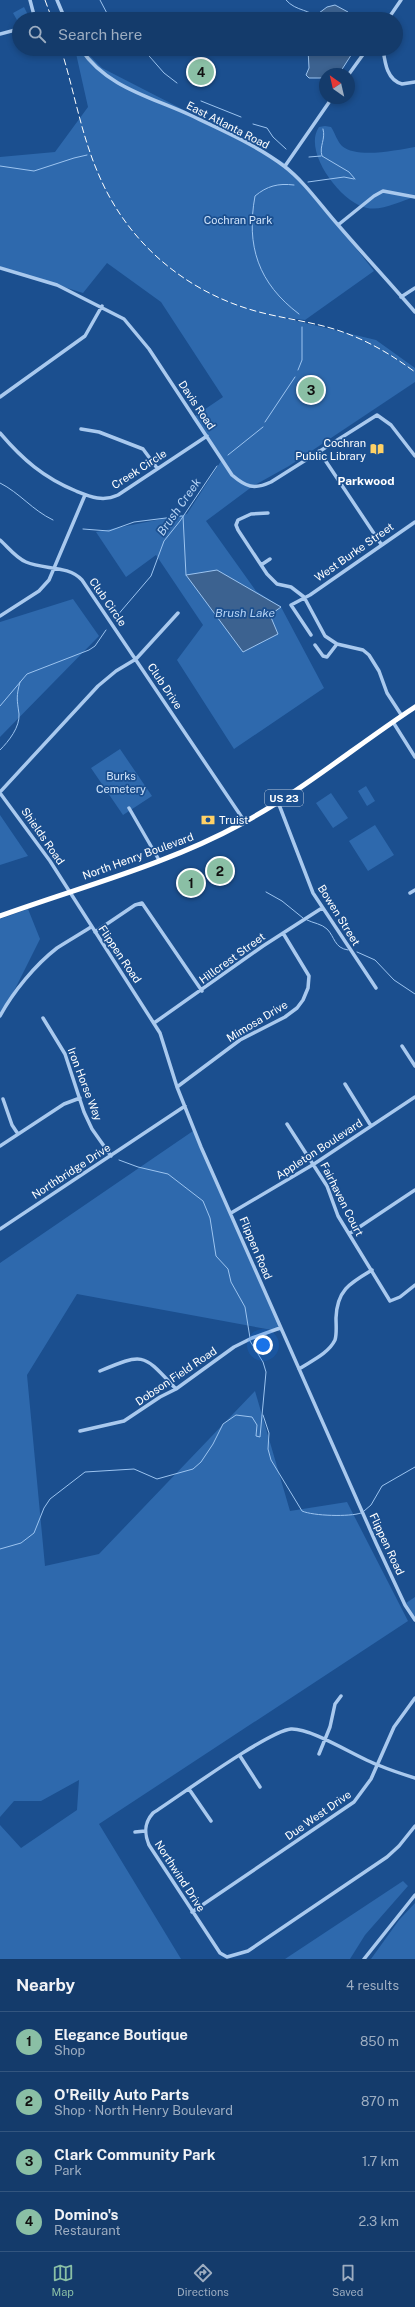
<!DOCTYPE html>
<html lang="en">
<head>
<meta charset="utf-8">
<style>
	:root { --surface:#143b6b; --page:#214673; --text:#f1f3f6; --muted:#9dadc1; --line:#33557e; --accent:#8abfa5 }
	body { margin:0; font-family:"Public Sans",sans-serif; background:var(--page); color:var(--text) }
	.compass { position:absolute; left:319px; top:68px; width:36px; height:36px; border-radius:50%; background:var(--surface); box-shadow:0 2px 6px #0003; rotate:326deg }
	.you { position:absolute; left:263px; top:1345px; width:14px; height:14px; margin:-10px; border:3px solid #fff; border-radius:50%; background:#1a73e8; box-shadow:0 0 0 6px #1a73e833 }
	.badge { display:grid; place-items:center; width:26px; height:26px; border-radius:50%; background:var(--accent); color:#111; font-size:13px; font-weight:700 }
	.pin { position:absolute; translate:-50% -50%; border:2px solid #fff; box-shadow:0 1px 4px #0006 }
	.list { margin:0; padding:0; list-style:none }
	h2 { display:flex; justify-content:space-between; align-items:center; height:52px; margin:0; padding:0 16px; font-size:17px }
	h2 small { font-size:13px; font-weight:400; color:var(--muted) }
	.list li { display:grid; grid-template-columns:26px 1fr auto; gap:12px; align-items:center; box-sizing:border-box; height:60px; padding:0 16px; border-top:1px solid var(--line) }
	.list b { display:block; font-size:15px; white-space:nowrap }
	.list p { margin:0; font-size:13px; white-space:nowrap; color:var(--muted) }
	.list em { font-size:13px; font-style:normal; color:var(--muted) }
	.icon { flex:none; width:22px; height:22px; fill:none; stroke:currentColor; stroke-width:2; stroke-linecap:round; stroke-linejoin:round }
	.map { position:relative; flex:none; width:415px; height:1959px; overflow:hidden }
	.search { position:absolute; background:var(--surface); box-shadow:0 2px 6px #0003; left:12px; right:12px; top:12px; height:44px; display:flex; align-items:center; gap:10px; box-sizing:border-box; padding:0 14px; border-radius:22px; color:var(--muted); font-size:15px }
	.sheet { height:292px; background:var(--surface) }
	nav { display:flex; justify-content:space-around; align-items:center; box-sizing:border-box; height:56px; border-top:1px solid var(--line); background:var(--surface); font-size:11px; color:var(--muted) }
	nav a { display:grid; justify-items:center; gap:2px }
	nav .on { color:var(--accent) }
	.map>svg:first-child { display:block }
</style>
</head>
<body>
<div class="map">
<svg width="415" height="1959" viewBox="0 0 415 1959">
	<rect width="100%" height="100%" fill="#1b4f8f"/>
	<!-- green -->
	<path fill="#2e69ad" d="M24,7l4,8 -11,5 -4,-7z
		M75,49h8l19,19 154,79 30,17 27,30 61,77 -69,49 -25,-3 96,23 39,28v14l-126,84 -36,20 -47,35 50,70 25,16 43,81 -90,61 -57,-89 26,-35 -47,-70 -30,22 -30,-45 91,-18 34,-53 11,14 -40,-57 31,-21 -62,-95 -54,-39 -24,30 -83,-26v-110l55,-5 33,-45z
		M325,126l6,1c4,6 6,14 11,19 15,13 55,4 73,1v50c-15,4 -32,14 -48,11 -26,-5 -65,-57 -48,-81z
		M73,599l26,37 -99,101v-115z
		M120,749l32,47 -29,19 -32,-47z
		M366,786l9,15 -8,5 -9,-15z
		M331,793l17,25 -15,10 -17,-25z
		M0,815l28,41 -28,9z
		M375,825l19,30 -26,16 -19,-30z
		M28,909l12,30 -40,80v-100z
		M193,1131l90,201 -206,-38 -50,81 18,191 54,-12 156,-163 35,120 57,-9 61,119 -309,203 82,135h-181v-134l21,23 56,-38 2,-30 -38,21h-27l-14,16v-554z
		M415,1597v20l-9,-14z
		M403,1881l5,5 -43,49 -15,24h-65z
		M415,1903v56h-44l28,-39z"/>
	<!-- water -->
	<path fill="#3c6290" stroke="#9cc4f0" d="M335,5l13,7 6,7h-34l2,-2 -3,-4 8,-6z
		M308,49h47l-16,25h-14v4h-16l-3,-3 3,-7z
		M217,570l64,37 -11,8 8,19 -35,18 -57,-77z"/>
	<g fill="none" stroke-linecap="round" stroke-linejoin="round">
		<!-- stream -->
		<path stroke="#9cc4f0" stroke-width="1" d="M100,0l10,19
			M286,0c10,12 26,9 31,19
			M143,49l21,24 13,10
			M201,101l40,16
			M253,124l14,4 6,9 13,12
			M323,129c3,10 -4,17 -1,27l27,16 6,7
			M309,157l12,-1
			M0,166l34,5 40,-13 13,-3
			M308,182l36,-5 10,2
			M294,185c-16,-2 -27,1 -39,11 -9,50 3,87 44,118
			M298,370l4,-10v-33
			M265,422l30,-45
			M228,455l35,-28
			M0,483c20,10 32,27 53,37
			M183,516l3,59
			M83,529l26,2 25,-9 48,-6
			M116,617l35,-41 13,-35 16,-20 37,-55
			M0,706l27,-32 62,-24 6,-4 11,-16
			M0,750c9,-9 20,-23 19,-36 -2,-15 -3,-17 1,-32
			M266,892l16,9 21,17
			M307,920c6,3 15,4 20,9 8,8 7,19 21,21
			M357,952l18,8 19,20 21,14
			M119,1160l19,7 30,7 35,27 7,17 6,38 12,13 3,13 14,25 5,31
			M263,1415l6,18 -1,16 3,11 31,51c11,5 48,6 59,2
			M364,1511l7,-6 11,-19 33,-19
			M0,1549l21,-6 13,-10 10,-25 6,-9 35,-27 49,-3 23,10 36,-10 8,-7 12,-18 10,-20 13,-9 16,2 5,8 -1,11 4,1 6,-65 -3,-10 -13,-21"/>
		<!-- minor -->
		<path stroke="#a9c9ee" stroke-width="3.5" d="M30,0l5,19
			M57,0l8,19
			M50,19l14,-4
			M388,19l13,-19
			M0,34l19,-5
			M81,49c25,38 70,48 109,66 32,15 66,30 94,51 21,16 37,40 55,60 25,29 51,57 76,86
			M383,49c2,14 4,31 19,35l13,-2
			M349,74l18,-25
			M285,166l47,-68
			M338,225l36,-29 9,-5 32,6
			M0,268l57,17 67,34 25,30 83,126c14,12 22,15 39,7l106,-67 14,10 24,31
			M401,297l14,-9
			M0,397l85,-61 17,-30
			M81,429l18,3 44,17 14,19
			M0,433c22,26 44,45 76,58 15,6 27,11 42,4l89,-59
			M319,451l62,93
			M268,513l-17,1 -13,6 -2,5 2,5 29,44 10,10 14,3 13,10 21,39 12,8 26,6 6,5 10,16 8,22 15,23
			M0,540c8,7 16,18 26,22 18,8 42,3 56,18l163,242
			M261,565l9,-6
			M0,616l39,-25 10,-11 36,-85
			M311,635l-20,-30 19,-10 105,-73
			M315,645l8,11 4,1 10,-13
			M393,722l22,35
			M0,792l98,-106 18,-15 20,-12 42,-46
			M0,793l50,68 110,172 17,54 24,60 175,396 29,62 10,15
			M278,802l35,91 63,95
			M129,808l30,52
			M410,893l5,-3
			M95,932l40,-27 7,-2 60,88
			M0,1016c13,-24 35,-51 57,-68 11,-7 23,-14 34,-21
			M43,1018l22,36 19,58 8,17 19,27
			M154,1023l109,-77 59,-38
			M402,1046l13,20
			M345,1084l26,42
			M177,1087l63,-47 45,-23 12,-9 6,-8 5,-12 1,-12 -26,-43
			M3,1099l9,26 6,9
			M287,1124l40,62 11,30 52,85 10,-4 15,-12
			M0,1146l64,-42 16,-6
			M231,1213l83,-49 101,-67
			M0,1229l185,-123
			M349,1234l66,-44
			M299,1369c12,-8 29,-15 36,-29 2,-6 1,-15 1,-22 1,-28 14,-35 36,-48
			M100,1371c45,-19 43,-17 76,18
			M80,1431l44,-10 36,-24 16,-8 58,-42 18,-9 28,-10
			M319,1754l11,-27 5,-23 6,-8
			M240,1756l20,31
			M415,1778c-13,-4 -25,-8 -37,-13 -22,-8 -66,-37 -87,-36 -23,2 -113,68 -138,84 -9,10 -9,20 -4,32l71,108 7,4 21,-6 139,-94 12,-11 16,-20
			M189,1789l22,32
			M135,1832l10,-1
			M192,1912l162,-110 17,-23 23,-52 21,-29
			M364,1959l51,-64"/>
		<!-- highway -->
		<path stroke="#fff" stroke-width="5" d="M0,916c80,-29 166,-51 241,-92 61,-33 116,-79 174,-117"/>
		<!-- rail -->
		<path stroke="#fff" stroke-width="1" stroke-dasharray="7 3" stroke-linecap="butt" d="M45,0l7,19
			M61,49c13,41 20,85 37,124 29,70 89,120 161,139 23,6 46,9 68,15 33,9 61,25 88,45"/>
	</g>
	<!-- icons -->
	<defs>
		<g id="library-bare" transform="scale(1.08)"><path d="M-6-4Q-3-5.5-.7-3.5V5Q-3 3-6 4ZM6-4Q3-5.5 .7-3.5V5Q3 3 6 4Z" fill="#ffd166" stroke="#1b4f8f" stroke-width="2.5" paint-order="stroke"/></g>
		<g id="bank-bare" transform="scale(1.08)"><path d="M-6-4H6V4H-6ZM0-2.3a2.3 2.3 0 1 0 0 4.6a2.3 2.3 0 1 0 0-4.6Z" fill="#ffd166" stroke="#1b4f8f" stroke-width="2.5" paint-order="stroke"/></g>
	</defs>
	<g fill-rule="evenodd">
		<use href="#library-bare" x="377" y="449"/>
		<use href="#bank-bare" x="208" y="820"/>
	</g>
	<g text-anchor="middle" stroke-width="3.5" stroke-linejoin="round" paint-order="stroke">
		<!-- shield labels -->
		<rect fill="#1b4f8f" stroke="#bbcadd" stroke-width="1" x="265" y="790" width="38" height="16" rx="3"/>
		<g font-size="10" font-weight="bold" fill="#fff">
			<text x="284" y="802">US 23</text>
		</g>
		<!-- street labels -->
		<g font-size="11" fill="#fff" stroke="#1b4f8f">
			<text transform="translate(228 125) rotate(27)" y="4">East Atlanta Road</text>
			<text transform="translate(197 405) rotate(56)" y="4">Davis Road</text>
			<text transform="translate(139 469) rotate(-33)" y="4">Creek Circle</text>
			<text transform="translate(354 552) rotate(-35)" y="4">West Burke Street</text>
			<text transform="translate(108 602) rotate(55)" y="4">Club Circle</text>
			<text transform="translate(165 686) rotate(56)" y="4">Club Drive</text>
			<text transform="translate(43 836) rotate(55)" y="4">Shields Road</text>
			<text transform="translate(138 856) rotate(-20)" y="4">North Henry Boulevard</text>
			<text transform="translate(339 915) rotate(58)" y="4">Bowen Street</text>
			<text transform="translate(120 954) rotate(56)" y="4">Flippen Road</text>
			<text transform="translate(232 958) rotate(-36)" y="4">Hillcrest Street</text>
			<text transform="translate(257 1021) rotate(-31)" y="4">Mimosa Drive</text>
			<text transform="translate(85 1084) rotate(69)" y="4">Iron Horse Way</text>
			<text transform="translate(319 1149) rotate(-33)" y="4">Appleton Boulevard</text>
			<text transform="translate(71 1171) rotate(-33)" y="4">Northbridge Drive</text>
			<text transform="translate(342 1199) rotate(63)" y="4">Fairhaven Court</text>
			<text transform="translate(256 1248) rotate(67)" y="4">Flippen Road</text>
			<text transform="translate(176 1376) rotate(-34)" y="4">Dobson Field Road</text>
			<text transform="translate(387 1544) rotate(65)" y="4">Flippen Road</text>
			<text transform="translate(318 1815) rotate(-35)" y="4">Due West Drive</text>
			<text transform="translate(180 1876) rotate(57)" y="4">Northwind Drive</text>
		</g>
		<!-- park labels -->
		<g font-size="11" fill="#cfe3fa" stroke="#1b4f8f">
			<text x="238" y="224">Cochran Park</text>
			<text x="121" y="780">Burks<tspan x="121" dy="13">Cemetery</tspan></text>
		</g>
		<!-- poi labels -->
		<g font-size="11" fill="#fff" stroke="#1b4f8f" text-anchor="end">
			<text x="366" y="447">Cochran<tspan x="366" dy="13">Public Library</tspan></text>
			<text x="219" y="824" text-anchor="start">Truist</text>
		</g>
		<!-- neighbourhood labels -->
		<g font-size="12" font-weight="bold" fill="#fff" stroke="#1b4f8f">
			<text x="366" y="485">Parkwood</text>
		</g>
		<!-- water labels -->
		<g font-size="12" font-style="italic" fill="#b5d3f5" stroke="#1b4f8f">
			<text transform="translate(179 507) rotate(-55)" y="4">Brush Creek</text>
			<text x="245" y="617">Brush Lake</text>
		</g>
	</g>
</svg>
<svg class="compass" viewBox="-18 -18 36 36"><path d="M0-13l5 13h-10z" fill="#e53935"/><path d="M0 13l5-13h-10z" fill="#9dadc1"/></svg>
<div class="you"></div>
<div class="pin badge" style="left:191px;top:883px">1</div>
<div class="pin badge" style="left:220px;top:871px">2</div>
<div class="pin badge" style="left:311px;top:390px">3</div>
<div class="pin badge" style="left:201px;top:72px">4</div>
<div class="search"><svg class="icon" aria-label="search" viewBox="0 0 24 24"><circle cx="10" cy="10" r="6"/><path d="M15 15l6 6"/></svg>Search here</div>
</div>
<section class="sheet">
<h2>Nearby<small>4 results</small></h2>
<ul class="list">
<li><span class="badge">1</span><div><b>Elegance Boutique</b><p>Shop</p></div><em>850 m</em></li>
<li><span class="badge">2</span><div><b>O'Reilly Auto Parts</b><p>Shop · North Henry Boulevard</p></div><em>870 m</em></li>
<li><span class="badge">3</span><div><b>Clark Community Park</b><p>Park</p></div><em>1.7 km</em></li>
<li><span class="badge">4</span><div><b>Domino's</b><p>Restaurant</p></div><em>2.3 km</em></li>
</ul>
</section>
<nav>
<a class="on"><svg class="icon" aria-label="map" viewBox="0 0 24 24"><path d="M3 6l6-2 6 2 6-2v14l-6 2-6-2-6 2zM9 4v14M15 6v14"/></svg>Map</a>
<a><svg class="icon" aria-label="directions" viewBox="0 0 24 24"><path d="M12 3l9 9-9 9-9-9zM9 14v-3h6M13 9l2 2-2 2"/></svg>Directions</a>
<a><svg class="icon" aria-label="saved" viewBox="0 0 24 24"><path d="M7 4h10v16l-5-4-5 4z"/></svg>Saved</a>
</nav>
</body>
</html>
